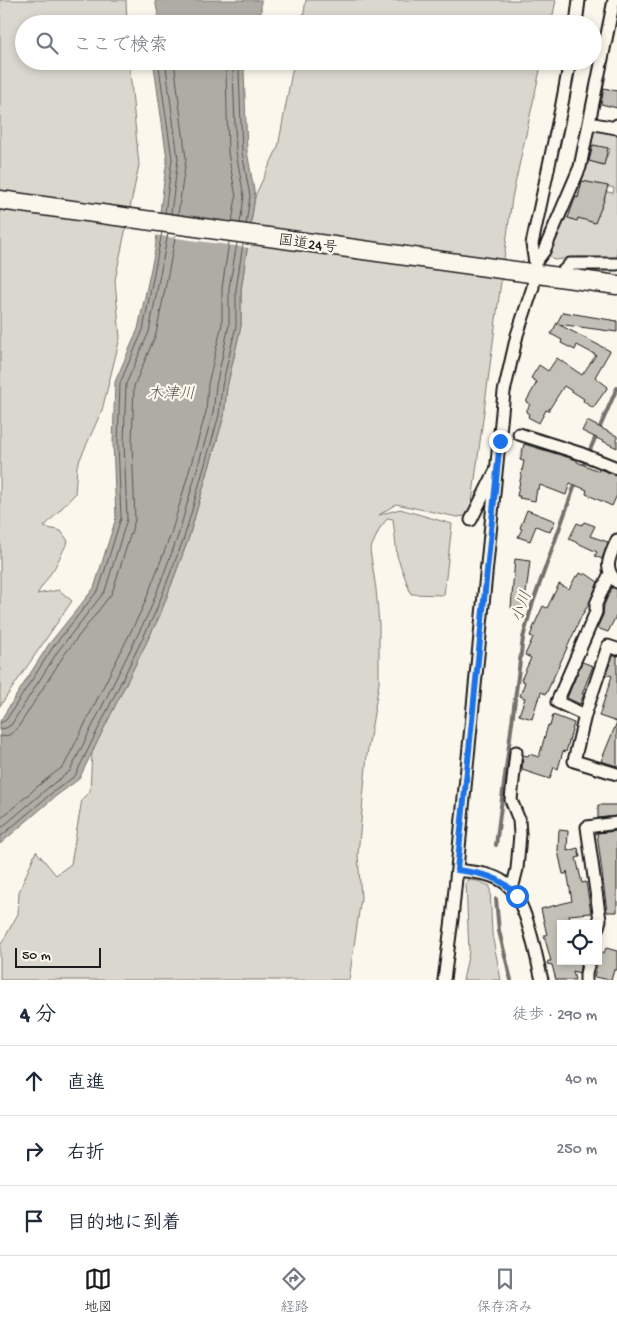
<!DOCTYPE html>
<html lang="ja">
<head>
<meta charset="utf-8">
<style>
	:root { --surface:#fff; --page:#f2f2f3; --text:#1f2937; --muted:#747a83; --line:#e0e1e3; --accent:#1c1c1c }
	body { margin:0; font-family:"Gochi Hand","Klee One",sans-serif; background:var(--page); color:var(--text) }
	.controls { position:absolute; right:15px; bottom:15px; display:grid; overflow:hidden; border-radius:0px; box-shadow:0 2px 8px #0003 }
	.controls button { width:45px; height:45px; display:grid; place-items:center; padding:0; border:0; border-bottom:1px solid var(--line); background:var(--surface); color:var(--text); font:25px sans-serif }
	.scale { position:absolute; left:15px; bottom:12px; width:86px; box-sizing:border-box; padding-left:5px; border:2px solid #1c1c1c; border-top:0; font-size:14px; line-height:18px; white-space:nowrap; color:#1c1c1c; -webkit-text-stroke:4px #fbf7ec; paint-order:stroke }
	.stop { position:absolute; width:15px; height:15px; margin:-11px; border:4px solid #1a73e8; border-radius:50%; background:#fff }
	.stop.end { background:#1a73e8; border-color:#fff; box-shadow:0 1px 5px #0008 }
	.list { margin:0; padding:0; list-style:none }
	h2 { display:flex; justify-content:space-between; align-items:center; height:65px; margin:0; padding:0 20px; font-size:21px }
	h2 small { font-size:16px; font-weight:400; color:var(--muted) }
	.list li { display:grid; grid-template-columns:32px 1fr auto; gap:15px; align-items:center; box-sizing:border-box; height:70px; padding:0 20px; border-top:1px solid var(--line) }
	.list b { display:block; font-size:19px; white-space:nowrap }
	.list em { font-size:16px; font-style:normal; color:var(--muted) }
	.icon { flex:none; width:28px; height:28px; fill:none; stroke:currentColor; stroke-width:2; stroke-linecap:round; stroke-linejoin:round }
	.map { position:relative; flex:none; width:617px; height:980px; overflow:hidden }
	.search { position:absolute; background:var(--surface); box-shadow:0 2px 8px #0003; left:15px; right:15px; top:15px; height:55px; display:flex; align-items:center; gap:12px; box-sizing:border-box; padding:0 18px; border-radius:28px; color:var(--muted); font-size:19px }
	.sheet { height:275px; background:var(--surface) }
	nav { display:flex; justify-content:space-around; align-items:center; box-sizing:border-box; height:70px; border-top:1px solid var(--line); background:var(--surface); font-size:14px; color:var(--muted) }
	nav a { display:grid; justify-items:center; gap:2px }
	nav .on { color:var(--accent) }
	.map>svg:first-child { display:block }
</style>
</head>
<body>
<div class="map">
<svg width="617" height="980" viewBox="0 0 617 980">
	<rect width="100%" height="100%" fill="#fbf7ec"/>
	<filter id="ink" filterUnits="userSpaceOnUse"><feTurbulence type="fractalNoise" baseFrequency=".02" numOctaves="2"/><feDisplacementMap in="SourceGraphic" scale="10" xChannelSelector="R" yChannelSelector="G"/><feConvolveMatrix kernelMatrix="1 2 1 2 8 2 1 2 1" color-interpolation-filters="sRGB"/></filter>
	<g filter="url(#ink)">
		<!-- green -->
		<path fill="#dad7ce" stroke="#7b7a75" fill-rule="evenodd" d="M0,0h126l1,24h-103v37h105l10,104 -24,115 5,58 -18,72 -25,56 -2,28 -31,33 17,4 7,10 -13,26 -18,27 22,-4 13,11 -72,105z
			M306,0h250l-5,24h-249z
			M294,61h248l-30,137 -41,312 -6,6 -8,1 -61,-13 -17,11 21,-6 52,15 -8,71 -33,-1 -14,-38 -4,-37 -5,-1 -8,10 -10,22 6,39 3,35v59l-12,72 -9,99 3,44 -12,82h-349v-34l18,-32 1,-22 17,-41 20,24 15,-11 11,-65 8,-8 2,-39 68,-137 28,-75 36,-124 3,-29 14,-61v-36l14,-94 23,-49z
			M594,129l23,3v126l-37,-1 -26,3 -6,-6 25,-61h3l11,-27zM593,145l17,4 -7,16 -14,-4zM582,181l32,7 -1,5 -12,-2 -1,6 5,1 -2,5 -25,-6zM576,197l26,8 -1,4 -6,-2v16l-7,-2v-2l-10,-3 -1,4 -11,-3 1,-5 3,1 3,-12z
			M468,880l10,1 12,5 2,48 9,46h-38l6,-28 -3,-70z"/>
		<!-- water -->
		<path fill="#afaca5" stroke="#74726e" d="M155,0h106v12l-4,12h-97z
			M155,61h92l-3,10 3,80 8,45 -14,94v36l-14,61 -3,29 -36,124 -28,75 -81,164 -23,17 -56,48v-123l49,-77 45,-56 22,-70 -3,-75 2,-61 23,-53 17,-79 12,-91 -13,-93z"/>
		<!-- pier -->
		<path fill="#fbf7ec" d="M155,231l95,13v4l-96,-13z"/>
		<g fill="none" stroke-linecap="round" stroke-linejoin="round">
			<!-- shore -->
			<path stroke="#575653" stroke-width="1" d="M160,61l-1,6 13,92 -7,54
				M166,61v6l12,92 -7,54
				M174,61l12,98 -8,55
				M228,61l-2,10 2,82 8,44 -4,25
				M235,61l-2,9 3,82 8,45 -4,26
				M242,61l-3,10 3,81 8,44 -4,28
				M0,723l6,-3 47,-73 46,-58 22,-71 -3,-75 2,-60 23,-53 19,-98
				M0,729l6,-1 5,-3 47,-74 47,-60 22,-72 -3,-76 2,-59 23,-52 19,-99
				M0,737l9,-2 8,-6 47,-74 48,-62 23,-73 -3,-77 2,-57 22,-52 20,-100
				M0,819l44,-38 20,-15 79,-159 28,-73 35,-122 2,-28 14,-60v-36l7,-46
				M0,829l49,-42 21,-16 80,-161 28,-74 35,-123 3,-27 13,-61v-37l8,-45
				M0,837l53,-45 22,-16 80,-163 29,-75 35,-123 3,-29 14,-60v-37l7,-45"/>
			<!-- stream -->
			<path stroke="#74726e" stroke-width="4" d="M582,468l35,-80
				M496,845l27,-207 9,-33 44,-123
				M496,899l3,32 12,49"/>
		</g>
		<!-- building -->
		<path fill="#c3c0b8" stroke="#1c1c1c" d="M604,88l13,3v17l-16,-4z
			M593,145l15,3 -4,17 -15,-4z
			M582,181l26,5 -5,17 -8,20 -17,-5 -1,3 -9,-3 6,-17 2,-4 2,1z
			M563,312l54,9v11l-59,-8 52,27 -15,26 13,10 -15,21 -10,-7 1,-2 -20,-13 -16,25 -2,-1 -7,13 -11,-6 1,-3 -3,-2 4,-8 -4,-2 11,-20 -6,-4 8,-13 9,6 9,-13 25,17 14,-20 -19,-10 -2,5 -14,-7 1,-3 -11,-6z
			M587,421l30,15v12l-35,-17z
			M524,444l53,16v2l22,9v-2l18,6v20l-5,11 -26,-12 1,-4 -17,-7 -4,12 -26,-10 -1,4h-2l-2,12 -16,-3 1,-2h-3l7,-35 -4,-1z
			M527,510l28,11 -5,11 -14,-6 -6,15 -12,-4 4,-8 -2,-1z
			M584,522l11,4 -5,10 18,6 -6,17 -7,-3 2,-4 -28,-13 8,-16 5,2z
			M515,559l15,2 -6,49 -13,-2z
			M580,573l4,2 1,-2 13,9 -9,22 -7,11 -36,79 -5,-2 -2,8 -1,-1 -6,20 -13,-4 6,-17 -5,-2 5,-14 -4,-2 10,-22 -6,-3 8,-18 -3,-1 6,-15 7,-15 4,2 12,-24 10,5 7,-13 2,1z
			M612,587l5,2v25l-9,18 -11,-4 6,-13 1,-10z
			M613,656h4v66l-18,-6 13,-40 -6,-2z
			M582,662l11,4 -11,28h2l-4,10 -13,-6z
			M553,715l21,8 -8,29 -3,-1 -5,18 -4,-2 -4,12 -28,-9 1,-15 5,1 1,-2 10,3 9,-32 2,1z
			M617,722v44l-16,-5z
			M598,805h19v11l-19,2z
			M559,830l9,1 -1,20 11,-3 2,9 -4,1 6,25 4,-1 5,31 -22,2 2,9h-10v37h20l-2,12 -6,-2 2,9h-19l-4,-15 -5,-1 1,-3h3l-7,-26h3l-6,-26 31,-8 -5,-30 -1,3h-3l-5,-23z
			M617,831v81h-10l-10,-79z
			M606,948l11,3v19h-3l-3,10 -17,-3 6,-26 4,2z"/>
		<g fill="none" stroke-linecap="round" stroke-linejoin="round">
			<!-- minor casing -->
			<g stroke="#1c1c1c" stroke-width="15">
				<path id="minor" d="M576,24l3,-24
					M589,123l27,5 1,-3
					M535,263l9,-12 36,-84 34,-167
					M558,277l12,-13h47
					M519,434l63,20 35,14
					M471,520l24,-48
					M617,540c-7,17 -15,27 0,42
					M617,649l-9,-3 -23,69 -11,46 43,13
					M585,715l-28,-13 39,-90v-8l14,-31
					M457,870c16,2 35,3 48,13 22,16 30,71 37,97
					M512,889l5,-20 3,-35 -1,-14 -8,-20 5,-48
					M598,927l2,-7 -13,-93 30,-4
					M444,980l8,-61 52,-527 13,-57 16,-48 2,-24 -3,-19 29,-135 9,-48
					M586,980v-6l3,-13"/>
			</g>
			<!-- highway casing -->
			<g stroke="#1c1c1c" stroke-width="21">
				<path id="highway" d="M0,200l617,85"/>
			</g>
			<!-- minor -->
			<use href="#minor" stroke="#fbf7ec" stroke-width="11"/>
			<!-- highway -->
			<use href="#highway" stroke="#fbf7ec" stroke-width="18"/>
		</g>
	</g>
	<g fill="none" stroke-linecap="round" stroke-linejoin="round" filter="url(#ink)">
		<!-- route -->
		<path stroke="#1a73e8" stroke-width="6" d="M500,441l-43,429c23,3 44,6 60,26"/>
	</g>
	<g text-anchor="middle" stroke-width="4.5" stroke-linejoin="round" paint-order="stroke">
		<!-- street labels -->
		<g font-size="15" fill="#1c1c1c" stroke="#fbf7ec">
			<text transform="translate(308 243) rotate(8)" y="5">国道24号</text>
		</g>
		<!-- water labels -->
		<g font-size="16" font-style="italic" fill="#575653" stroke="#fbf7ec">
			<text x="171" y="398">木津川</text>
			<text transform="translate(520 606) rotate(-71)" y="6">小川</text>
		</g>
	</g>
</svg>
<div class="controls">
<button><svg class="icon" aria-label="locate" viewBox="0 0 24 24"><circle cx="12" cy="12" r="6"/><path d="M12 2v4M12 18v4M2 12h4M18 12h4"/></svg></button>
</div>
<div class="scale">50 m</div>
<div class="stop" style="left:517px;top:896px"></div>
<div class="stop end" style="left:500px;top:441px"></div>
<div class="search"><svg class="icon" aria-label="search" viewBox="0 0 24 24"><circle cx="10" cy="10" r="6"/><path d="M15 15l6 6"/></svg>ここで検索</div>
</div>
<section class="sheet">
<h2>4 分<small>徒歩 · 290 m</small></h2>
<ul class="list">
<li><svg class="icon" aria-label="ahead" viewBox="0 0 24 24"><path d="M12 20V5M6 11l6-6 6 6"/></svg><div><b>直進</b></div><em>40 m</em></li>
<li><svg class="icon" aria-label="right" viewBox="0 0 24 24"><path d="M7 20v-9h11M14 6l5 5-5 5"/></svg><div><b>右折</b></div><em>250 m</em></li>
<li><svg class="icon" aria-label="arrive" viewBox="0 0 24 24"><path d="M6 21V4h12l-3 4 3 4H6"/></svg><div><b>目的地に到着</b></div></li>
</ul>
</section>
<nav>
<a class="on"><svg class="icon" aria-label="map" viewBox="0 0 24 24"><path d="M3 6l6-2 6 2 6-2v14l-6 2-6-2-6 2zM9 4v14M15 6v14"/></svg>地図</a>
<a><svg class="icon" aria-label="directions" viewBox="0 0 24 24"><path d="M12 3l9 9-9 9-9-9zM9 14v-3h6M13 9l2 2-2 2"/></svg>経路</a>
<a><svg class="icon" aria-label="saved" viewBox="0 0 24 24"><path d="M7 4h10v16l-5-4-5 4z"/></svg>保存済み</a>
</nav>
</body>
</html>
